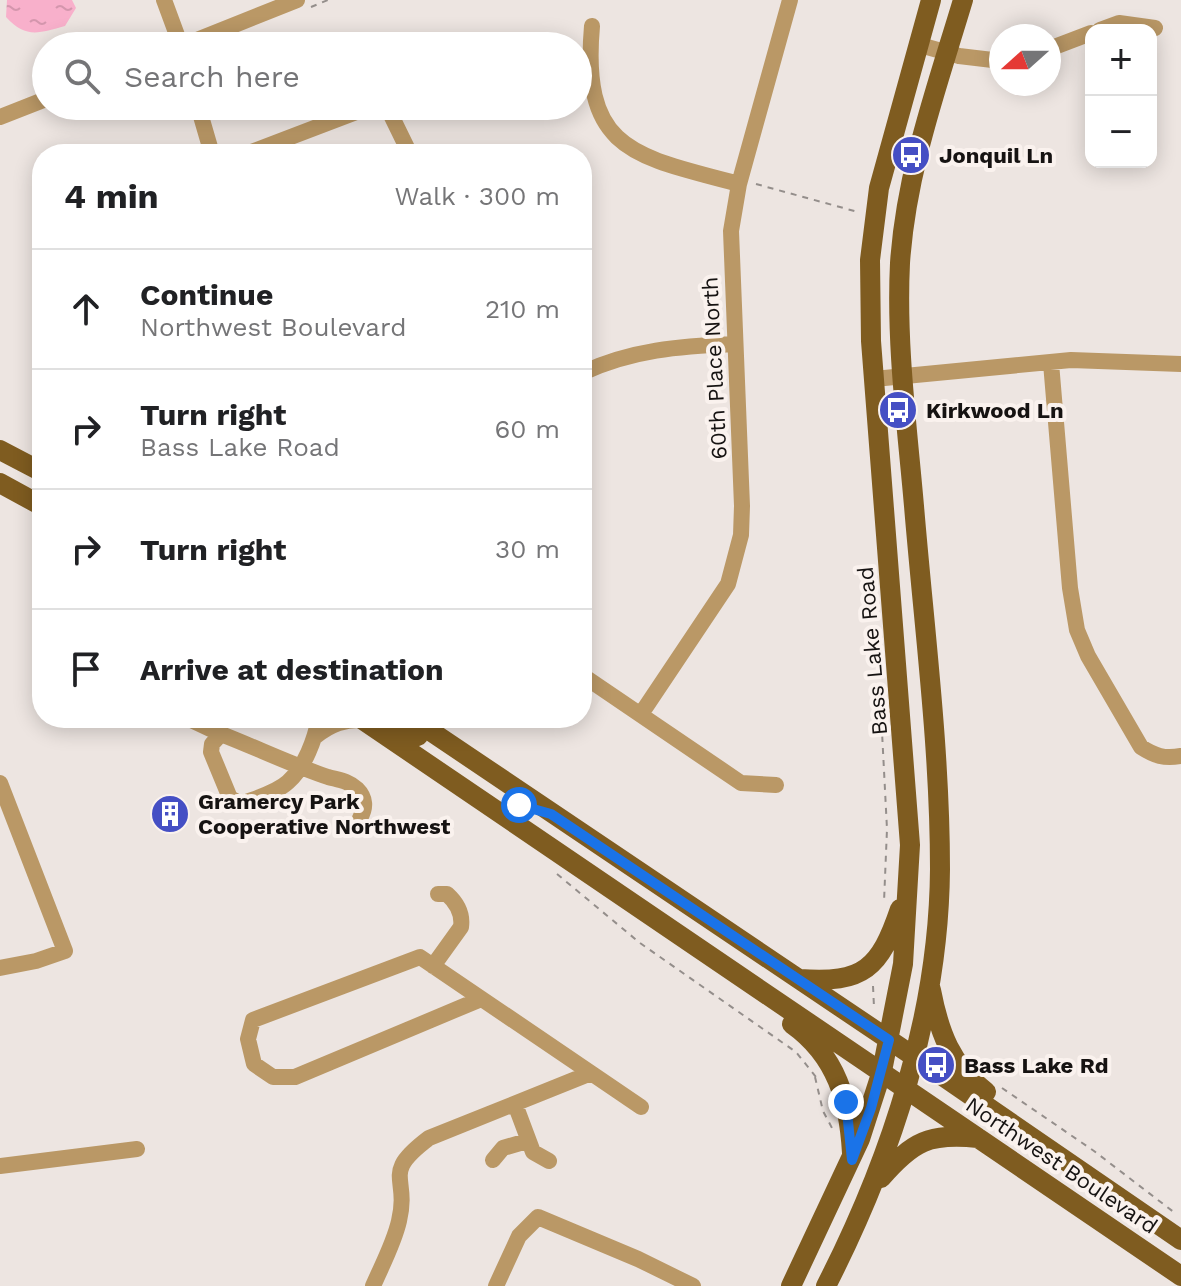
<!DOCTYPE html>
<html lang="en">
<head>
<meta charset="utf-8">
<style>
	:root { --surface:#fff; --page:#f6f6f6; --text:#202124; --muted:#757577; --line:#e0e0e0 }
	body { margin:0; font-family:"Work Sans",sans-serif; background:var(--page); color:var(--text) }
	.controls { position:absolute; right:24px; top:24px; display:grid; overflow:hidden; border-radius:16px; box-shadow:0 4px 20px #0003 }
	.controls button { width:72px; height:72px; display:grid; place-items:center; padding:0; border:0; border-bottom:2px solid var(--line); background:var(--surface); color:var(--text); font:40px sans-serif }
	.compass { position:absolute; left:989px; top:24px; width:72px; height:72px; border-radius:50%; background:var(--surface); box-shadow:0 4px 20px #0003; rotate:249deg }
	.stop { position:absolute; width:24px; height:24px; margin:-18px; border:6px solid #1a73e8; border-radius:50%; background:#fff }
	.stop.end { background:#1a73e8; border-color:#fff; box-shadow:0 2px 8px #0008 }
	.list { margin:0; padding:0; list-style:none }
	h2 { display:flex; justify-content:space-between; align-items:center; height:104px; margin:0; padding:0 32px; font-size:34px }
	h2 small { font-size:26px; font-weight:400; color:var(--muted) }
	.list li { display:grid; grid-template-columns:52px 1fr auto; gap:24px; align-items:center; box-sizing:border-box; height:120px; padding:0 32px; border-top:2px solid var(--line) }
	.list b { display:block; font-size:30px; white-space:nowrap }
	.list p { margin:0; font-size:26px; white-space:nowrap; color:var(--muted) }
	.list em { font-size:26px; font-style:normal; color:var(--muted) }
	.icon { flex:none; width:44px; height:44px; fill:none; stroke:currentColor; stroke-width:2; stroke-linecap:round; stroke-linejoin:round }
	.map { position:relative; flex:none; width:1181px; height:1286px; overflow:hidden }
	.search { position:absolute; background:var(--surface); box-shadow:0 4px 20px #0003; left:32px; top:32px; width:560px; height:88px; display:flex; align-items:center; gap:20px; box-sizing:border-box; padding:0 28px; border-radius:44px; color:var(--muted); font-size:30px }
	.panel { position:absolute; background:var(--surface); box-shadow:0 4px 20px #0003; left:32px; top:144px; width:560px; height:584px; border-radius:32px }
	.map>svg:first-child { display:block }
</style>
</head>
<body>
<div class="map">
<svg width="1181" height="1286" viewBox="0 0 1181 1286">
	<defs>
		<pattern id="water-ripples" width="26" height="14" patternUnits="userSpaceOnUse" patternTransform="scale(2)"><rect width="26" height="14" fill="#f8b0cb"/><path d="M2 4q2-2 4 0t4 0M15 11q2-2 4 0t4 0" fill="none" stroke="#d496ad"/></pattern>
	</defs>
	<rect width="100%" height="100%" fill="#ede5e1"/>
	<!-- water -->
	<path fill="url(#water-ripples)" d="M7,0h65l4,8 -11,18c-26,7 -39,13 -59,-9z"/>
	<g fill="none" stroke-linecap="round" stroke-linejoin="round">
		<!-- path -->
		<path stroke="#948e8b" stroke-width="2" stroke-dasharray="6 6" stroke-linecap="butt" d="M311,7l17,-7
			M756,184l102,28
			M881,712l6,117 -3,73
			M557,874l83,69 156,109 20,25
			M873,986l1,21
			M815,1077l8,34 9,17
			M1002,1088l92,63 81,62"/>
		<!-- minor -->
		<path stroke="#ba9866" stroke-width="16" d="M164,0l17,46
			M592,26c-11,126 43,130 147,158
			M1100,30l19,-7 36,5
			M920,45l39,11 42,5
			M182,46l115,-46
			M1049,49l42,-16
			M198,106l14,48
			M0,117l46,-18
			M246,154l126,-48 18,7 20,41
			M1051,363l19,225 7,42 11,26 53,91c14,9 23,12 40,9
			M582,373c49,-23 98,-27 152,-29
			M874,379l197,-19 110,4
			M582,675l159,108 35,2
			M641,714l87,-130 13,-49 1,-29 -11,-275 8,-47 51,-184
			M187,718l34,16
			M319,718c-4,21 -14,49 -31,64 -12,11 -32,16 -47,22l-11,-6 -19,-46 1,-8 9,-10c36,14 71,31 107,43 11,3 21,4 29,12 9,9 9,19 3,29
			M316,736c15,-12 29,-17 47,-16
			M0,783l65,168 -29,10 -36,7
			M433,966l28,-39c2,-14 -4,-24 -14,-33h-9
			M591,1073l50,34
			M515,1104l18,48 16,9
			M493,1160l10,-12 24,-7
			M0,1166l137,-17
			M373,1286c9,-21 21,-43 26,-65 11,-46 -19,-46 30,-83l162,-65 -171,-116 -167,63 -5,19 6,25 19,13h22l186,-78
			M496,1286l23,-50 19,-19 100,42 55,27"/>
		<!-- major -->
		<path stroke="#7f5c20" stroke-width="20" d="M0,450l42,22
			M0,483l42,23
			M360,718l821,558
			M391,718l27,18
			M411,718l517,348 253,174
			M799,979c65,5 81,-11 101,-70
			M931,990c8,42 20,75 55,102
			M792,1024c45,32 57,77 60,129
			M881,1178c32,-37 48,-45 97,-40
			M791,1286l69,-147 22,-68 21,-107 7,-119 -39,-504 -1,-81 9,-72 52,-188
			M826,1286c65,-127 113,-272 114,-417 0,-121 -16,-242 -26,-363 -7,-81 -18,-162 -14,-243 6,-91 37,-176 63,-263"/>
	</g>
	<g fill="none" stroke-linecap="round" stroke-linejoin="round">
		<!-- route -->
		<path stroke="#1a73e8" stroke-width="10" d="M519,805l32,9 338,226 -18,68 -19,52 -6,-58"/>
	</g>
	<!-- icons -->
	<defs>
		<g id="bus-disc" transform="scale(2)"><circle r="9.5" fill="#454fc4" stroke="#faf2ee"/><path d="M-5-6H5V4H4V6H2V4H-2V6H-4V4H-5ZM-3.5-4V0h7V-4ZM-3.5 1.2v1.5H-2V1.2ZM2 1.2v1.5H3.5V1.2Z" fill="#fff"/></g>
		<g id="building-disc" transform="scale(2)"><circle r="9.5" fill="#454fc4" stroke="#faf2ee"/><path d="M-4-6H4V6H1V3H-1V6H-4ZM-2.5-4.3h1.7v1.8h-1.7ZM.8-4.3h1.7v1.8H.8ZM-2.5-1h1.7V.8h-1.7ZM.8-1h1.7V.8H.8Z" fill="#fff"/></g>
	</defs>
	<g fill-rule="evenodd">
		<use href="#bus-disc" x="911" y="155"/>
		<use href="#bus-disc" x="898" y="410"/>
		<use href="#building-disc" x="170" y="814"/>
		<use href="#bus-disc" x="936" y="1065"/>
	</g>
	<g text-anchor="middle" stroke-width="8" stroke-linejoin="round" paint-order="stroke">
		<!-- poi labels -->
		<g font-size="22" font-weight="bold" fill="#161312" stroke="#faf2ee" text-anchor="start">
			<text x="939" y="163">Jonquil Ln</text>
			<text x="926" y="418">Kirkwood Ln</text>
			<text x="198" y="809">Gramercy Park<tspan x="198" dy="25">Cooperative Northwest</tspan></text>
			<text x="964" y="1073">Bass Lake Rd</text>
		</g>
		<!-- street labels -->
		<g font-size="22" fill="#161312" stroke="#faf2ee">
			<text transform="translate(714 368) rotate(-93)" y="8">60th Place North</text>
			<text transform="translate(872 651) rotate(-95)" y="8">Bass Lake Road</text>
			<text transform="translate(1062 1165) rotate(34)" y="8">Northwest Boulevard</text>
		</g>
	</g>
</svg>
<div class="controls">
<button>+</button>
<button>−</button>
</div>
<svg class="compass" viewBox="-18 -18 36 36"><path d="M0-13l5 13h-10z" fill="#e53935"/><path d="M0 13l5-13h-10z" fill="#757577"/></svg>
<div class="stop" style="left:519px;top:805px"></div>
<div class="stop end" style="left:846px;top:1102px"></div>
<div class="search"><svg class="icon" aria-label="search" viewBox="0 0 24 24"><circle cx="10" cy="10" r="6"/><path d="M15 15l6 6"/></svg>Search here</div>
<section class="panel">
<h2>4 min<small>Walk · 300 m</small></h2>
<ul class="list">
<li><svg class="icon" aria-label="ahead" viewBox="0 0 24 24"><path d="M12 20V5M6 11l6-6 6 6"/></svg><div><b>Continue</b><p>Northwest Boulevard</p></div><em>210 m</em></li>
<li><svg class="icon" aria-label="right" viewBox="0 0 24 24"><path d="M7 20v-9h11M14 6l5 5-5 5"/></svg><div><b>Turn right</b><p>Bass Lake Road</p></div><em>60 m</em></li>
<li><svg class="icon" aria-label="right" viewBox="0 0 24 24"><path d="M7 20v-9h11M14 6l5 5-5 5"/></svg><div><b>Turn right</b></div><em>30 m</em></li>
<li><svg class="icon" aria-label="arrive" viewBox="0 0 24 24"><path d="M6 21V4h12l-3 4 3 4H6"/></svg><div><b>Arrive at destination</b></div></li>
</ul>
</section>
</div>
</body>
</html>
